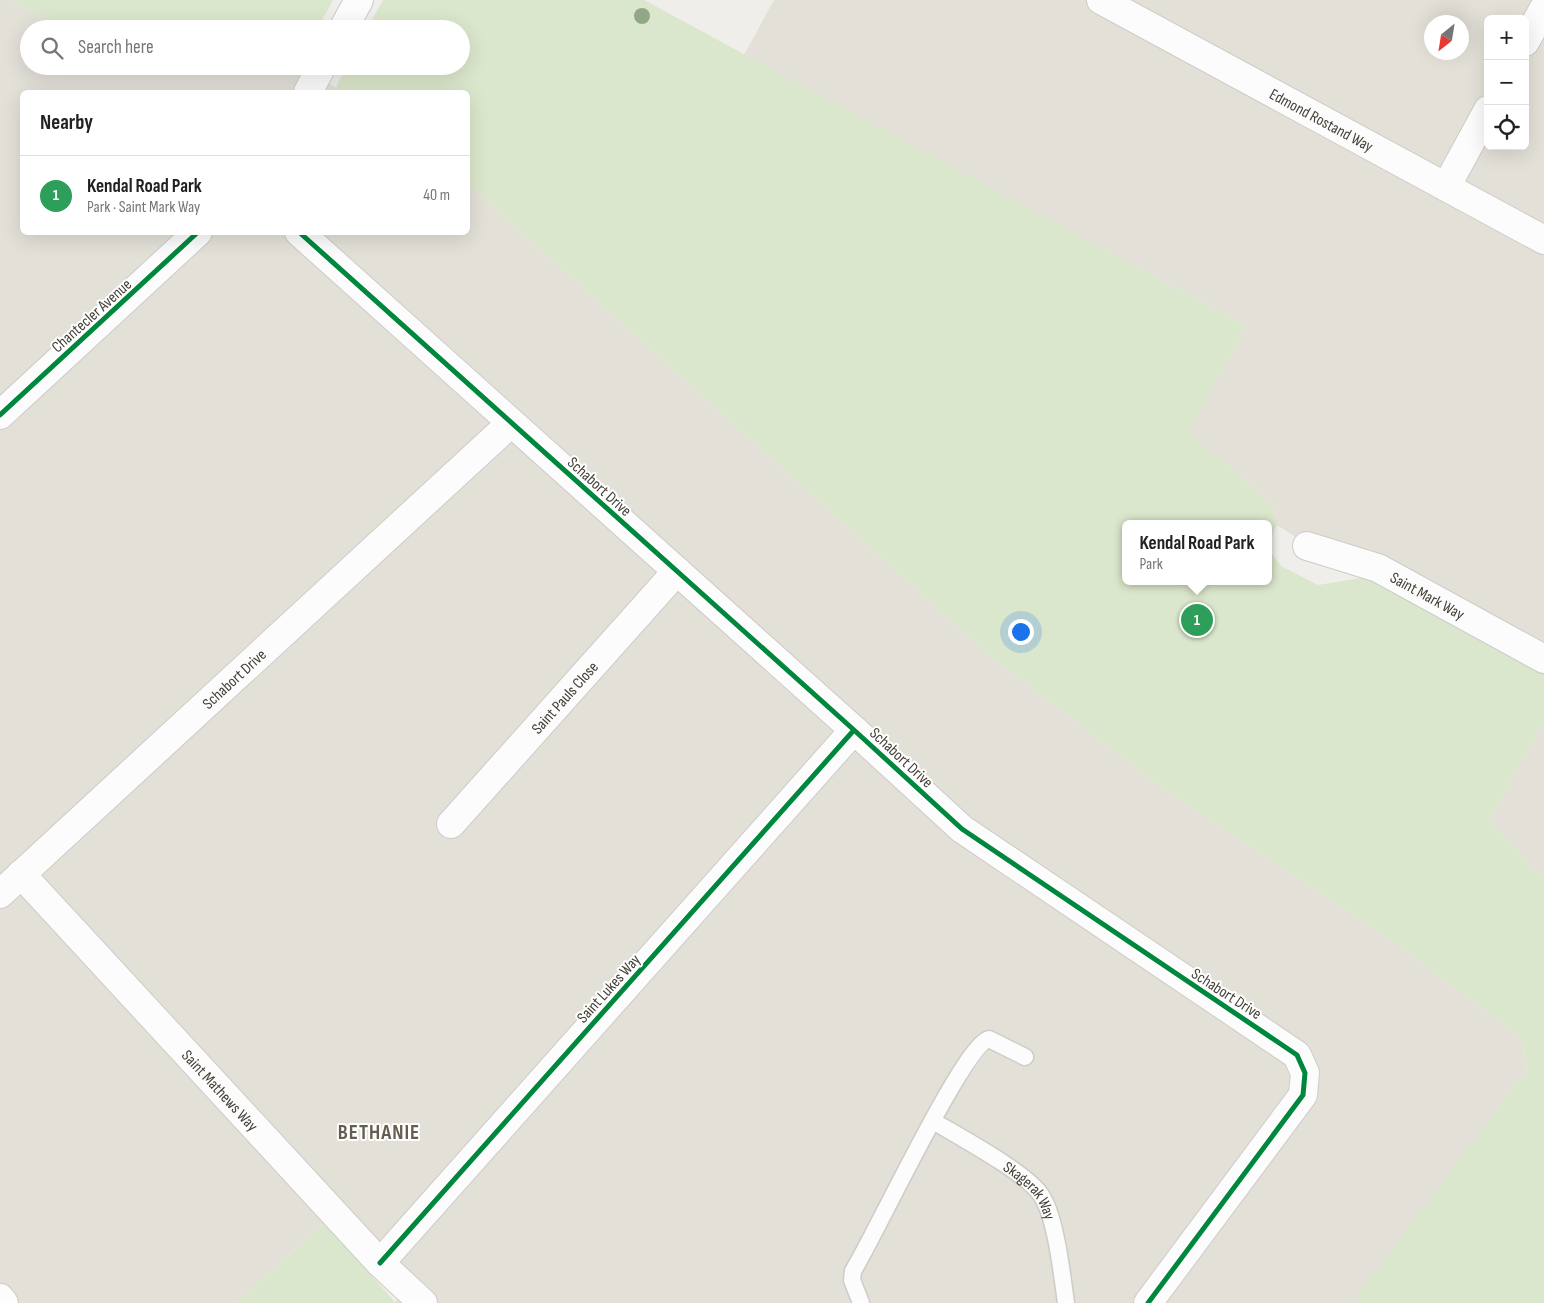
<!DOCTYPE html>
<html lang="en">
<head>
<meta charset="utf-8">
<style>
	:root { --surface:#fff; --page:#f6f6f6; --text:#222; --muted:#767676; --line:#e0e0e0; --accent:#1a73e8 }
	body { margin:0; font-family:"Sofia Sans Condensed",sans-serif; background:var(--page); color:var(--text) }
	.controls { position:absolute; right:15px; top:15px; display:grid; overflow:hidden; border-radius:8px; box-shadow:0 5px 20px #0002 }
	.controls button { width:45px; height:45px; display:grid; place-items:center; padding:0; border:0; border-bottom:1px solid var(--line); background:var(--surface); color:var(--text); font:25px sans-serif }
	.compass { position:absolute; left:1424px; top:15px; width:45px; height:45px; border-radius:50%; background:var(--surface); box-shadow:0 5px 20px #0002; rotate:210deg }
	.you { position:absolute; left:1020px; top:631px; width:18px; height:18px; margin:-12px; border:4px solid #fff; border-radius:50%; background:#1a73e8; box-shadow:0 0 0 8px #1a73e833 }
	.badge { display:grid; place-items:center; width:32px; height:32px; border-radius:50%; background:var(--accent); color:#fff; font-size:16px; font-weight:700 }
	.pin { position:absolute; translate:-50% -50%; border:2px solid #fff; box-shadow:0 1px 5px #0006 }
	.popup { position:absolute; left:1122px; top:520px; width:150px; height:65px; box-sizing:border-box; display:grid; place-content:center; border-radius:8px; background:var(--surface); filter:drop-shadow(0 1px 4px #0005); font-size:16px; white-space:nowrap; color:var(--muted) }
	.popup b { font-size:19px; color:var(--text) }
	.popup::after { content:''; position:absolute; left:50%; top:100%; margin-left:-10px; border:10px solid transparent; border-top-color:var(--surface) }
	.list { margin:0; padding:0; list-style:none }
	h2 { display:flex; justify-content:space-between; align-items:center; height:65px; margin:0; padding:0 20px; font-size:21px }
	h2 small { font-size:16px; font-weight:400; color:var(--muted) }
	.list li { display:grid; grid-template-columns:32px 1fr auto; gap:15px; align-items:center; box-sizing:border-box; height:80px; padding:0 20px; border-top:1px solid var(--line) }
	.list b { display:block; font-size:19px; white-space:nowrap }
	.list p { margin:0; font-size:16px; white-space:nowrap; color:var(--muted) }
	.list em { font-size:16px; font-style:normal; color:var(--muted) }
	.icon { flex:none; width:28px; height:28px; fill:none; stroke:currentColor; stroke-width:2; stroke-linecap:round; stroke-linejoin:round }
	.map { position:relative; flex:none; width:1544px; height:1303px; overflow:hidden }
	.search { position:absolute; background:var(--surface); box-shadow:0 5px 20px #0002; left:20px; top:20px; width:450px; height:55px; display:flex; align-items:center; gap:12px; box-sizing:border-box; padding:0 18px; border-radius:28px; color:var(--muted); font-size:19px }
	.panel { position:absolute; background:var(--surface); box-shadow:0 5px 20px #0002; left:20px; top:90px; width:450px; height:145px; border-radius:8px }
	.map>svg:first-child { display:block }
</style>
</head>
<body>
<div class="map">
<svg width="1544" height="1303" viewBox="0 0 1544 1303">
	<rect width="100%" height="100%" fill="#efeeea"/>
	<!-- residential -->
	<path fill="#e3e0d8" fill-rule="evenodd" d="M0,0h10l58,29h-39v37h226l39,5 23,11 3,-4 23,14h-321v140h446v-48l520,470 176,135 218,145 138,102 8,32 -172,231 4,4h-966l16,-15 -73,-77 -101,92h-236z
		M774,0h770v655l-236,-110 -31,-20 -4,-18 -42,-39 -44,-34 59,-108 -502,-271zM1488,19h37v127h-37zM1432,22h30v30h-30z
		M1544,720v159l-55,-58z"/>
	<!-- green -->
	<path fill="#dbe7cc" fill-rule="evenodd" d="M10,0h323l-16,29h-249z
		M383,0h261l602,326 -58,107 43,35 42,39 4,18 -4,7 -2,14 1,8 9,12 37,19 49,-8 177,97v46l-55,101 55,58v424h-184l-5,-4 173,-231 -8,-32 -138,-102 -218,-145 -176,-135 -520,-470v-92h-125l-7,-5 11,-21h114v-37h-94zM1126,524h142v57h-142z
		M255,66h41l-2,5z
		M324,1223l71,79 -1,1h-158z"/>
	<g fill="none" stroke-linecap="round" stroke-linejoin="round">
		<!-- service casing -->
		<g stroke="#cdccc8" stroke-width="19">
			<g id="service">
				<path id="s1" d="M933,1121c25,15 94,52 108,74 15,22 21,80 25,108"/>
				<path d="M861,1303l-9,-23 1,-9c21,-33 111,-227 136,-232l36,18"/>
			</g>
		</g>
		<!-- minor casing -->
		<g stroke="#cdccc8" stroke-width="30">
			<g id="minor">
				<path id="s2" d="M1101,0l443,240"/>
				<path d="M1525,42l19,-34"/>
				<path d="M1446,187l42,-77"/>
				<path d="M299,232l555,498 108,99 335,226 8,18 -2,22 -155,208"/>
				<path id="s3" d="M1307,546l71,22 166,91"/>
				<path id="s4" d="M451,824l226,-253"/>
				<path id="s5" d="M21,874l359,389 43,40"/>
				<path id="s6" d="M0,894l511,-471"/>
				<path d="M380,1263l474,-533"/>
				<path d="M0,1298l4,5"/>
			</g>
		</g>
		<!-- tertiary casing -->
		<g stroke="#cdccc8" stroke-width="30">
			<path id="tertiary" d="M343,29l16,-29
				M308,92l14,-26
				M0,415l198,-183"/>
		</g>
		<!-- service -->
		<use href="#service" stroke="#fdfcfc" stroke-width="16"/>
		<!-- minor -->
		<use href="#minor" stroke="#fdfcfc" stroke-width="28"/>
		<!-- tertiary -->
		<use href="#tertiary" stroke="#fdfcfc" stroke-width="28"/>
		<!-- cycleway casing -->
		<g stroke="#fff" stroke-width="8">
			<path id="cycleway" d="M299,232l555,498 108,99 335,226 8,18 -2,22 -155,208
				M0,415l198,-183
				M380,1263l474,-533"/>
		</g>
		<!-- cycleway -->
		<use href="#cycleway" stroke="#00873e" stroke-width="5"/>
	</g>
	<!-- trees -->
	<circle fill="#92a884" cx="642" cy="16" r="8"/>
	<g text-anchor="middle" stroke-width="4" stroke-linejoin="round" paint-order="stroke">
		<!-- street labels -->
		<g font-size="16" fill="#443f37" stroke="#fff">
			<text dy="6" stroke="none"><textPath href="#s2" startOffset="251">Edmond Rostand Way</textPath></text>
			<text transform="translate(91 315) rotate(-42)" y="6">Chantecler Avenue</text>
			<text transform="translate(600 486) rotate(42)" y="6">Schabort Drive</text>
			<text dy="6" stroke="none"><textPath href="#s3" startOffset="131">Saint Mark Way</textPath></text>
			<text dy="6" stroke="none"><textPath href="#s6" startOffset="318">Schabort Drive</textPath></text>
			<text dy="6" stroke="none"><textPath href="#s4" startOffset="170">Saint Pauls Close</textPath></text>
			<text transform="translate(902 757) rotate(43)" y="6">Schabort Drive</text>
			<text transform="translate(608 988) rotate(-48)" y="6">Saint Lukes Way</text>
			<text transform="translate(1227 993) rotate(33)" y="6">Schabort Drive</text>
			<text dy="6" stroke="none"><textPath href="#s5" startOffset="294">Saint Mathews Way</textPath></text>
			<text dy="6" stroke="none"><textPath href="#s1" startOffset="121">Skagerak Way</textPath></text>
		</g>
		<!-- district labels -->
		<g font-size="21" font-weight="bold" letter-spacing="1" fill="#655e4f" stroke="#fff">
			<text x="379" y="1139">BETHANIE</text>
		</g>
	</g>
</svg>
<div class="controls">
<button>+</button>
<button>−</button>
<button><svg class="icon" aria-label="locate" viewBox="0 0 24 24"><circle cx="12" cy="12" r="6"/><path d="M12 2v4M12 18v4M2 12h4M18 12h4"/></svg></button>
</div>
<svg class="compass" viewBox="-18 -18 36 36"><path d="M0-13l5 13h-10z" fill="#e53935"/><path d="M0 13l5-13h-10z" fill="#767676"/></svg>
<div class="you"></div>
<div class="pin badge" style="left:1197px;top:620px;background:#2e9e5b">1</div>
<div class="popup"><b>Kendal Road Park</b>Park</div>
<div class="search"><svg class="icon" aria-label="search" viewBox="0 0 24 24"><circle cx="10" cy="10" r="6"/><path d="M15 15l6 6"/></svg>Search here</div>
<section class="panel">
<h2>Nearby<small></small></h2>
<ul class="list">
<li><span class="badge" style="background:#2e9e5b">1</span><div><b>Kendal Road Park</b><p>Park · Saint Mark Way</p></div><em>40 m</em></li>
</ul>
</section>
</div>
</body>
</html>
